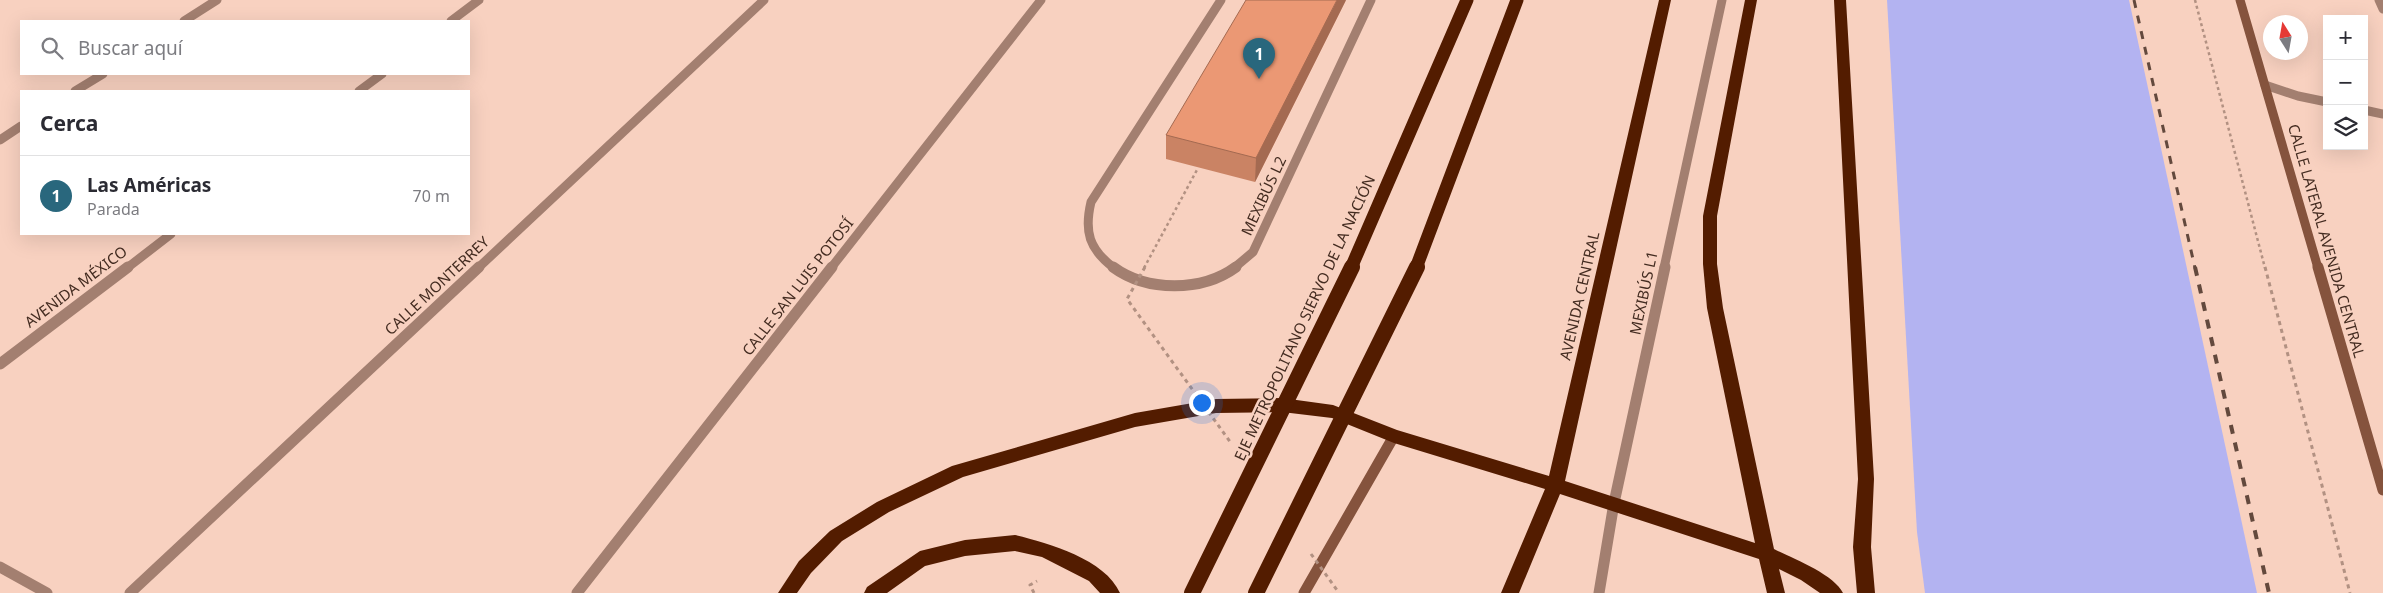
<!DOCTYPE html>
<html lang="es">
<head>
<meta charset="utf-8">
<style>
	:root { --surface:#fff; --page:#f2f2f3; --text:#2b2b33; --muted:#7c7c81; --line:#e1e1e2; --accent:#29677d }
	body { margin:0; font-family:"Noto Sans",sans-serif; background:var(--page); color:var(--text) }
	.controls { position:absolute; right:15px; top:15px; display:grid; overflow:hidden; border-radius:0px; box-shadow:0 5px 20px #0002 }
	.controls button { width:45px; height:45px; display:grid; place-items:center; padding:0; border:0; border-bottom:1px solid var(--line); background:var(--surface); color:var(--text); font:25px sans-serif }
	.compass { position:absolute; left:2263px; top:15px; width:45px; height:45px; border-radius:50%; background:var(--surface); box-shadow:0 5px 20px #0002; rotate:349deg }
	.you { position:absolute; left:1201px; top:402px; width:18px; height:18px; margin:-12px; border:4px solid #fff; border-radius:50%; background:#1a73e8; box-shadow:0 0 0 8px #1a73e833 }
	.badge { display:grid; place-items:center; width:32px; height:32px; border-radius:50%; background:var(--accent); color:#fff; font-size:16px; font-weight:700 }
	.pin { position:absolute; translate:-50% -41px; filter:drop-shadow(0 1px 2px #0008) }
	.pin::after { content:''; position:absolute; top:26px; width:18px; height:15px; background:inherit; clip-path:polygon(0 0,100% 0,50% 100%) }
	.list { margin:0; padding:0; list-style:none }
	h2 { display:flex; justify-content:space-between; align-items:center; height:65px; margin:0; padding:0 20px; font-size:21px }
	h2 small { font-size:16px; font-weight:400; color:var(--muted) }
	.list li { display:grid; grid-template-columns:32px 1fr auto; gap:15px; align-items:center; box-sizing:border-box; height:80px; padding:0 20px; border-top:1px solid var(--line) }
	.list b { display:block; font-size:19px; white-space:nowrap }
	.list p { margin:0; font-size:16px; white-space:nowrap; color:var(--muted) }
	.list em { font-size:16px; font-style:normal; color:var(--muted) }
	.icon { flex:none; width:28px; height:28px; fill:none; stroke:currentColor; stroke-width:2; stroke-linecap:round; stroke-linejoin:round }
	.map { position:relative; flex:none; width:2383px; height:593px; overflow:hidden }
	.search { position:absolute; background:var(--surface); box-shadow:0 5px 20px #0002; left:20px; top:20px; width:450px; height:55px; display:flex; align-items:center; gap:12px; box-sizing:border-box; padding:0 18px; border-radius:0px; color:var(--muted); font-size:19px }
	.panel { position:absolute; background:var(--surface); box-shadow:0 5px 20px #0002; left:20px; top:90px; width:450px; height:145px; border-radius:0px }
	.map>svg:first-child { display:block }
</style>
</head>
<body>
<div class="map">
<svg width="2383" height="593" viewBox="0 0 2383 593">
	<rect width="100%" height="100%" fill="#f8d1c0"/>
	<!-- green -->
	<path fill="#b3b3f1" d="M1887,0h242l128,593h-332l-8,-61z"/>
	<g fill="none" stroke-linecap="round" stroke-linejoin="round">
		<!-- path-far1 -->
		<path stroke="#b29182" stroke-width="2.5" stroke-dasharray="3 3" stroke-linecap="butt" d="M2195,0l70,268"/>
		<!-- path -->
		<path stroke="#b29182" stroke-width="3" stroke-dasharray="4 4" stroke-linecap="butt" d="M2265,267l85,326
			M1034,593l-4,-8 7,-4"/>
		<!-- lane-far1 -->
		<path stroke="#a37f70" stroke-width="9" d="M184,21l33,-21
			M75,91l28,-17
			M0,140l21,-14
			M1114,268c-25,-19 -30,-36 -23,-66l130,-202
			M1234,268l19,-16 118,-252
			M1664,268l58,-268"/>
		<!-- lane -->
		<path stroke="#a37f70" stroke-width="11" d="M1113,267c34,25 89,25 123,0
			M1599,593l15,-90 51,-236"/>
		<!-- street-far1 -->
		<path stroke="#a37f70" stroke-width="9" d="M2379,0l4,9
			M451,21l28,-21
			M2265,85l33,11 29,6
			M359,91l23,-17
			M2364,110l19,4
			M127,268l44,-34
			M478,268l286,-268
			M831,268l210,-268"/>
		<!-- street -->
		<path stroke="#a37f70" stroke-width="11" d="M0,364l128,-97
			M0,567l47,26
			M130,593l349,-326
			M577,593l255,-326"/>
		<!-- secondary-far1 -->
		<path stroke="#85533d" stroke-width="9" d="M2240,0l78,268"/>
		<!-- secondary -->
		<path stroke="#85533d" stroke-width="11" d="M2318,267l65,223
			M1304,593l90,-157"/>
		<!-- highway -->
		<path fill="#531c00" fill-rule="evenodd" d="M1659,0h12l-106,481 190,62 -48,-235 -4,-44v-48l42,-216h12l-40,216v48l6,44 51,241c18,9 60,25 69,44h-23l-19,-13 -22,-11 6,24h-18l-8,-34 -199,-65 -41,99h-18l44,-104 -151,-46 -62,-25 -50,-6 -66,1 -81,14 -172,50 -74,35 -47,29 -31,32 -14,20h-19l21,-32 31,-30 47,-29 75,-36 183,-53 81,-14 66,-1 51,7 64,25 152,46z
			M1834,0h12l28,479 -3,68 4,46h-18l-4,-46 5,-68z
			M1015,535c33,8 90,24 105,58h-20l-11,-12 -47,-24 -27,-6 -50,5 -40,10 -38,27h-23l3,-6 53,-36 45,-11z"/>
		<!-- rail-far1 -->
		<path stroke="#63493d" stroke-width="3" stroke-dasharray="8 8" stroke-linecap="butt" d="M2134,0l61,268"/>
		<!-- rail -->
		<path stroke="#63493d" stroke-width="4" stroke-dasharray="9 9" stroke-linecap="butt" d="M2195,267l74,326"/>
		<!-- path-bridge-far1 -->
		<path stroke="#b29182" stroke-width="2.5" stroke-dasharray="3 3" stroke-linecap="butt" d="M1144,268l54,-100"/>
		<!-- path-bridge -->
		<path stroke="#b29182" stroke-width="3" stroke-dasharray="4 4" stroke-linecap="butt" d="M1145,267l-18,32 104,144
			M1311,554l28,39"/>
		<!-- highway-bridge-far1 -->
		<path stroke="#531c00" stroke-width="13" d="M1351,268l116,-268
			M1416,268l101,-268"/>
		<!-- highway-bridge -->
		<path stroke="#531c00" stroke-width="16" d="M1192,593l160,-326
			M1256,593l161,-326"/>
	</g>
	<!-- wall -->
	<path fill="#ca8364" d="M1346,0l-91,182 -89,-23v-24z"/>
	<!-- shaded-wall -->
	<path fill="#a46a51" d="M1337,0h9l-91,182 1,-24z"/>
	<!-- building -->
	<path fill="#eb9874" stroke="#a46a51" d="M1246,0h91l-81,158 -90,-23z"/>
	<g text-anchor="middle" stroke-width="5" stroke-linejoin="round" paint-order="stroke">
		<!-- street labels -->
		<g font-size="15" fill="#442c21" stroke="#f8d1c0">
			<text transform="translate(1264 196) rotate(-65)" y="5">MEXIBÚS L2</text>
			<text transform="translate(2326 241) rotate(74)" y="5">CALLE LATERAL AVENIDA CENTRAL</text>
			<text transform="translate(437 286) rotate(-43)" y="5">CALLE MONTERREY</text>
			<text transform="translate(76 287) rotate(-37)" y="5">AVENIDA MÉXICO</text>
			<text transform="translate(798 287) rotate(-52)" y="5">CALLE SAN LUIS POTOSÍ</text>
			<text transform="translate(1644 293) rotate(-78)" y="5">MEXIBÚS L1</text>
			<text transform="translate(1580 296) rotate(-77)" y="5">AVENIDA CENTRAL</text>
			<text transform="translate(1305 318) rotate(-65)" y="5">EJE METROPOLITANO SIERVO DE LA NACIÓN</text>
		</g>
	</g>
</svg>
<div class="controls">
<button>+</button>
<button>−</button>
<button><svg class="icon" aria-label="layers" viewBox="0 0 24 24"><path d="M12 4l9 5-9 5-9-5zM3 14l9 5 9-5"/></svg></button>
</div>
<svg class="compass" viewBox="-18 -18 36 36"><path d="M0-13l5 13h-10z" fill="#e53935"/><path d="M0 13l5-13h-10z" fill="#7c7c81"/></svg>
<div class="you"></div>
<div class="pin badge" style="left:1259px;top:79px">1</div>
<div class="search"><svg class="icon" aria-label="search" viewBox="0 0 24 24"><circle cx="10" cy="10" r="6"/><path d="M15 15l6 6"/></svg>Buscar aquí</div>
<section class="panel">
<h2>Cerca<small></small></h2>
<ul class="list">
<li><span class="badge">1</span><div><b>Las Américas</b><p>Parada</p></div><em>70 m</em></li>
</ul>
</section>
</div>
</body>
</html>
